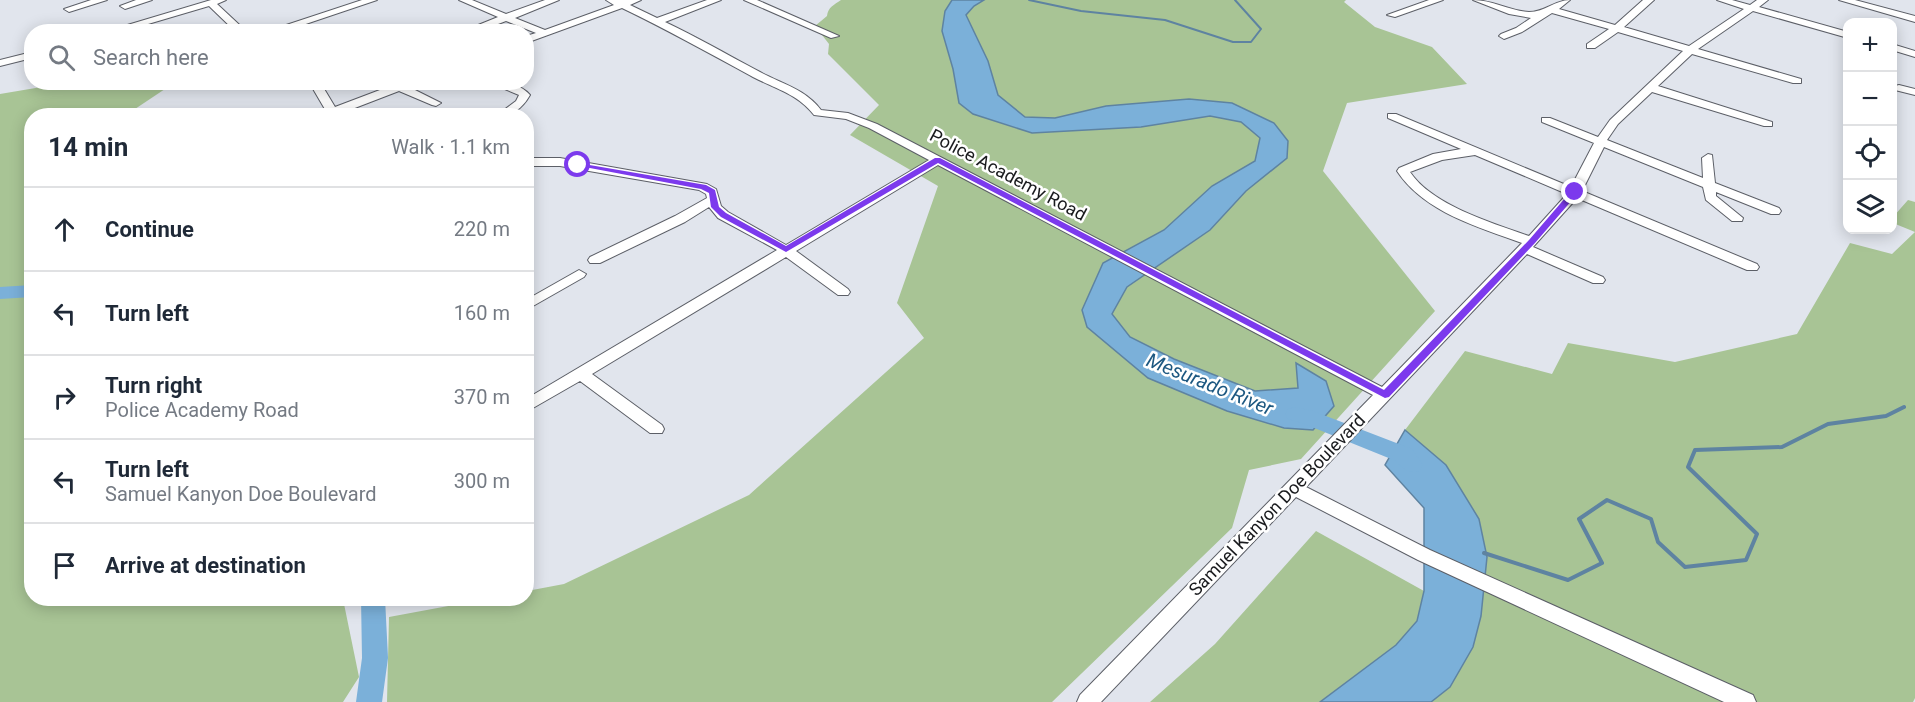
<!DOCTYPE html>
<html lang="en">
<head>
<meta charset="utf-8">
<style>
	:root { --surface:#fff; --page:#f2f2f3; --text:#1f2937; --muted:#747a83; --line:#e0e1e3 }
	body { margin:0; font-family:Roboto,sans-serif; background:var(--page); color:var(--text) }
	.controls { position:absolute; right:18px; top:18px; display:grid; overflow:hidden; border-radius:12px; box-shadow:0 3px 15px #0003 }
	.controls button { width:54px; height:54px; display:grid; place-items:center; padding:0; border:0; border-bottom:2px solid var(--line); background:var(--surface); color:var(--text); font:30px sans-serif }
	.stop { position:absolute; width:18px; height:18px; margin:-14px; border:4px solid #7c3aed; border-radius:50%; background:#fff }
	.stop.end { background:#7c3aed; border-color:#fff; box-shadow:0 2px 6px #0008 }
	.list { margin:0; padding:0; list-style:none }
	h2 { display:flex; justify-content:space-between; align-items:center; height:78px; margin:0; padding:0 24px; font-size:26px }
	h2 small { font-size:20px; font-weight:400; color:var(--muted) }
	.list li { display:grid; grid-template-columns:39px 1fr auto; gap:18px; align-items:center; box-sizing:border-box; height:84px; padding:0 24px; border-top:2px solid var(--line) }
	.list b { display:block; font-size:22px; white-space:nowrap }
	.list p { margin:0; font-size:20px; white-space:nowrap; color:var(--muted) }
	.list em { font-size:20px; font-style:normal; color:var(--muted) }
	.icon { flex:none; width:33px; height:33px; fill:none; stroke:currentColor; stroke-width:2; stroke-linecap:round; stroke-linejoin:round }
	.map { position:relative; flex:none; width:1915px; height:702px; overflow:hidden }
	.search { position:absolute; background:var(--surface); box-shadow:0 3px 15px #0003; left:24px; top:24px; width:510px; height:66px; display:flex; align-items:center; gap:15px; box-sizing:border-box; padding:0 21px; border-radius:24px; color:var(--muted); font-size:22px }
	.panel { position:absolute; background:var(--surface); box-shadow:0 3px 15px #0003; left:24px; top:108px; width:510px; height:498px; border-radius:24px }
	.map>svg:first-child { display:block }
</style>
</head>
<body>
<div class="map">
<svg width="1915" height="702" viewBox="0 0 1915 702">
	<rect width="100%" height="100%" fill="#e1e5ed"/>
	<!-- green -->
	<path fill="#a8c495" d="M841,0h505l-2,2 31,25 57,20 35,37 -120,19 -24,68 112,140 -134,148 -52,11 -17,58 -180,174h-665l2,-85 97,-18 40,-1 1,-7 37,-7 185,-89 175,-157 -27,-35 41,-117 -88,-51 29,-30 -51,-51 1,-10 -14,-18 12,-10c1,-9 7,-11 14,-16z
		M71,82h95l5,3 -45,30 -94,1v482l311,1 16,78 -16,25h-343v-608z
		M1908,200l7,2v496l-2,4h-482l19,-15 37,-130 -8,-38 -33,-54 -41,-35 60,-79 87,23 16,-31 107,19 122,-28 53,-91 42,11 23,-22 -22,-9v-6z
		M1316,531l108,60 -7,30 -21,24 -76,57h-170l65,-58z"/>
	<!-- water -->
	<path fill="#7bb0d9" stroke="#5e83a1" stroke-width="1.5" d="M952,0h32l-10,6 -8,9 22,46 10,34 27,22 30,1 51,-12 83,-7 43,4 42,20 14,18 -1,17 -41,33 -36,39 -83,57 -15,27 18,23 44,22 81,32 43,-3 -2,-25 30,18 8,25 -21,24 -29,-2 -57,-17 -79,-33 -61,-51 -5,-17 21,-47 61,-33 48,-44 43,-25 5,-23 -19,-16 -31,-6 -69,11 -109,6 -59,-19 -14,-11 -6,-34 -11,-38 3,-20z
		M1405,430l41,35 33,54 8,38 -6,59 -8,31 -23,40 -19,15h-111l76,-57 21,-24 7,-30v-83l-39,-43z"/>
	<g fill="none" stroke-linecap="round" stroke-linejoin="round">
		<!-- stream-far1 -->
		<path stroke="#5e83a1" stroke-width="2" d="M1029,0l52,11 84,9 68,22h18l10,-13 -26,-29"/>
		<!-- stream -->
		<path stroke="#5e83a1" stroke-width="4" d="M1484,553l84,27 34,-17 -23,-44 28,-19 44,19 7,23 27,25 61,-7 11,-26 -69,-67 7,-17 87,-3 46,-23 58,-8 18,-9"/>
		<!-- river -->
		<path fill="#7bb0d9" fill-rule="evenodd" d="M32,285v12l-32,2v-12z
			M1295,407l18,4 99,38 11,16 -3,6c-12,3 -16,-1 -24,-10l-94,-38 -14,-4 -3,-5 3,-5z
			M361,598h24l3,60 -6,44h-26l6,-44z"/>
		<!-- minor casing -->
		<g stroke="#5c5f67" stroke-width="2">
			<path id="minor" d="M91,0h16l-38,12 -5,-3z
				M136,0h16l-27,9 -5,-3z
				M211,0h15l-9,4 30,28h-11l-27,-26 -88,26h-17z
				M362,0h15l-95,32h-17z
				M459,0h13l34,14 39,-14h14l-44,18 30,12 69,-25 -8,-5h35l-11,5 27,13 50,-18h14l-56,22c32,15 63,33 95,50 22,12 45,17 61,38l27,3 29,11 505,263 140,-144c-44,-16 -98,-31 -125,-72l2,-3 34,-14 28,-5 -73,-31v-4h8l175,73 23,-44 -52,-21v-4h8l48,19 12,-17 73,-69 -65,-19 -23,16h-8v-4l22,-15 -57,-16 -30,19 -18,7 -5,-3 2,-2 15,-6 15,-10 -22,-4 -36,-14c20,0 37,11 56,12 16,0 26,-12 41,-12l-11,9 56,16 28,-25h11l-30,27 65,19 55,-37 -27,-9h15l18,5 7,-5h11l-9,7 89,25v6l-95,-27 -55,38 103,30v4h-8l-101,-29 -34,32 114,36v4h-8l-112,-34 -34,32 -11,16 96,38 -1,-20 6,-4 4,1 3,28 64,25 2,3 -2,3h-8l-55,-22v4l27,22 -1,3h-10l-26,-21 -3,-13 -99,-40 -22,44 175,73 2,3 -2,3h-10l-170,-72 -44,49 70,30 2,3 -2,3h-10l-66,-29 -221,233 124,63 323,145 3,7h-32l-306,-142 -122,-63 -195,205h-24l3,-7 293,-300 -435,-230 -142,86 52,38 2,3 -2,3h-10l-52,-38 -194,117 70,51 2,4 -2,4h-12l-70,-52 -54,31v-13l251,-149 -59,-32 -9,-11 -24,15 -85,41h-10l-2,-3 2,-3 85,-41 32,-18 -1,-4 -7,-4 -139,-24h-34v-8h34l147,26 9,5 5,17 7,6 58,33 143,-85 -60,-32 -23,-9 -32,-4c-16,-21 -38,-26 -61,-38 -44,-24 -87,-48 -131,-69l-96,35v-7l10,-3 -30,-12 -29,11h-16l37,-15zM1475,155l92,39 -38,42c-37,-13 -97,-31 -119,-64l32,-12z
				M744,0h13l82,36 -8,2z
				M1429,0h14l-48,17 -8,-2z
				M1839,0h16l60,16v6z
				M1892,44l23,7v6l-23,-7z
				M32,52v6l-32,8v-6z
				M309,82h11l15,25 66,-25h16l-8,5 32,16 -5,3 -4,-1 -33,-14 -65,25h-17l9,-5z
				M488,82c15,0 32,1 42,13 -8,14 -18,21 -34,21l20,-15 3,-6z
				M1899,85l16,4v6l-20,-5v-4z
				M579,270l7,4 -2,3 -58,33v-10z"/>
		</g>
		<!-- minor -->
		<use href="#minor" fill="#fff" fill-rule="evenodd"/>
	</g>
	<!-- route -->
	<path fill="#7c3aed" d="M935,158h5l444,232 145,-150 43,-50 7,2 -44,51 -146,154 -4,1 -447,-235 -152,89 -65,-35 -10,-10 -2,-14 -8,-4 -127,-24 4,-2 128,22 9,5 4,17 7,6 60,33z"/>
	<g text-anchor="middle" stroke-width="5" stroke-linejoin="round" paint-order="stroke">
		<!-- street labels -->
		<g font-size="18" fill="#191a1d" stroke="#fff">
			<text transform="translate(1008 175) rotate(28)" y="6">Police Academy Road</text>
			<text transform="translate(1277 505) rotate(-46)" y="6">Samuel Kanyon Doe Boulevard</text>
		</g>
		<!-- water labels -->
		<g font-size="20" font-style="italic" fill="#1d5881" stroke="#fff">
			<text transform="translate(1210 384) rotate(22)" y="7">Mesurado River</text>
		</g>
	</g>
</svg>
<div class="controls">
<button>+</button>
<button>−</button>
<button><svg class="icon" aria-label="locate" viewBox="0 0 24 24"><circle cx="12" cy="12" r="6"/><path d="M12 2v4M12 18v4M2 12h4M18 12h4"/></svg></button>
<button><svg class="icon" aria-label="layers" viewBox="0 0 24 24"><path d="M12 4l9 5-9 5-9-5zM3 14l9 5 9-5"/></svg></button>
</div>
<div class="stop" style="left:578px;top:165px"></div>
<div class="stop end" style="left:1575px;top:192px"></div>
<div class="search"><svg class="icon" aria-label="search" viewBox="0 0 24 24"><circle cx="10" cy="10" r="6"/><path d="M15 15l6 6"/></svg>Search here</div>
<section class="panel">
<h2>14 min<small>Walk · 1.1 km</small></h2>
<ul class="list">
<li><svg class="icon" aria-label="ahead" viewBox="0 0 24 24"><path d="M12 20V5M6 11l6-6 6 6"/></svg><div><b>Continue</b></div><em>220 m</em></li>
<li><svg class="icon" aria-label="left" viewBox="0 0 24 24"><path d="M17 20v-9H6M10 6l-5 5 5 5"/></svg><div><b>Turn left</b></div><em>160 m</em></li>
<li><svg class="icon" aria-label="right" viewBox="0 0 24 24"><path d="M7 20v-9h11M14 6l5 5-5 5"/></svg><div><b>Turn right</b><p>Police Academy Road</p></div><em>370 m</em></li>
<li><svg class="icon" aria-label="left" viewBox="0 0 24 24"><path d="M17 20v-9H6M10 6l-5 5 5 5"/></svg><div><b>Turn left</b><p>Samuel Kanyon Doe Boulevard</p></div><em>300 m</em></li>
<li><svg class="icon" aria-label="arrive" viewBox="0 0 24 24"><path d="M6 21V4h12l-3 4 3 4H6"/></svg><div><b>Arrive at destination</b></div></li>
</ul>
</section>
</div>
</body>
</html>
